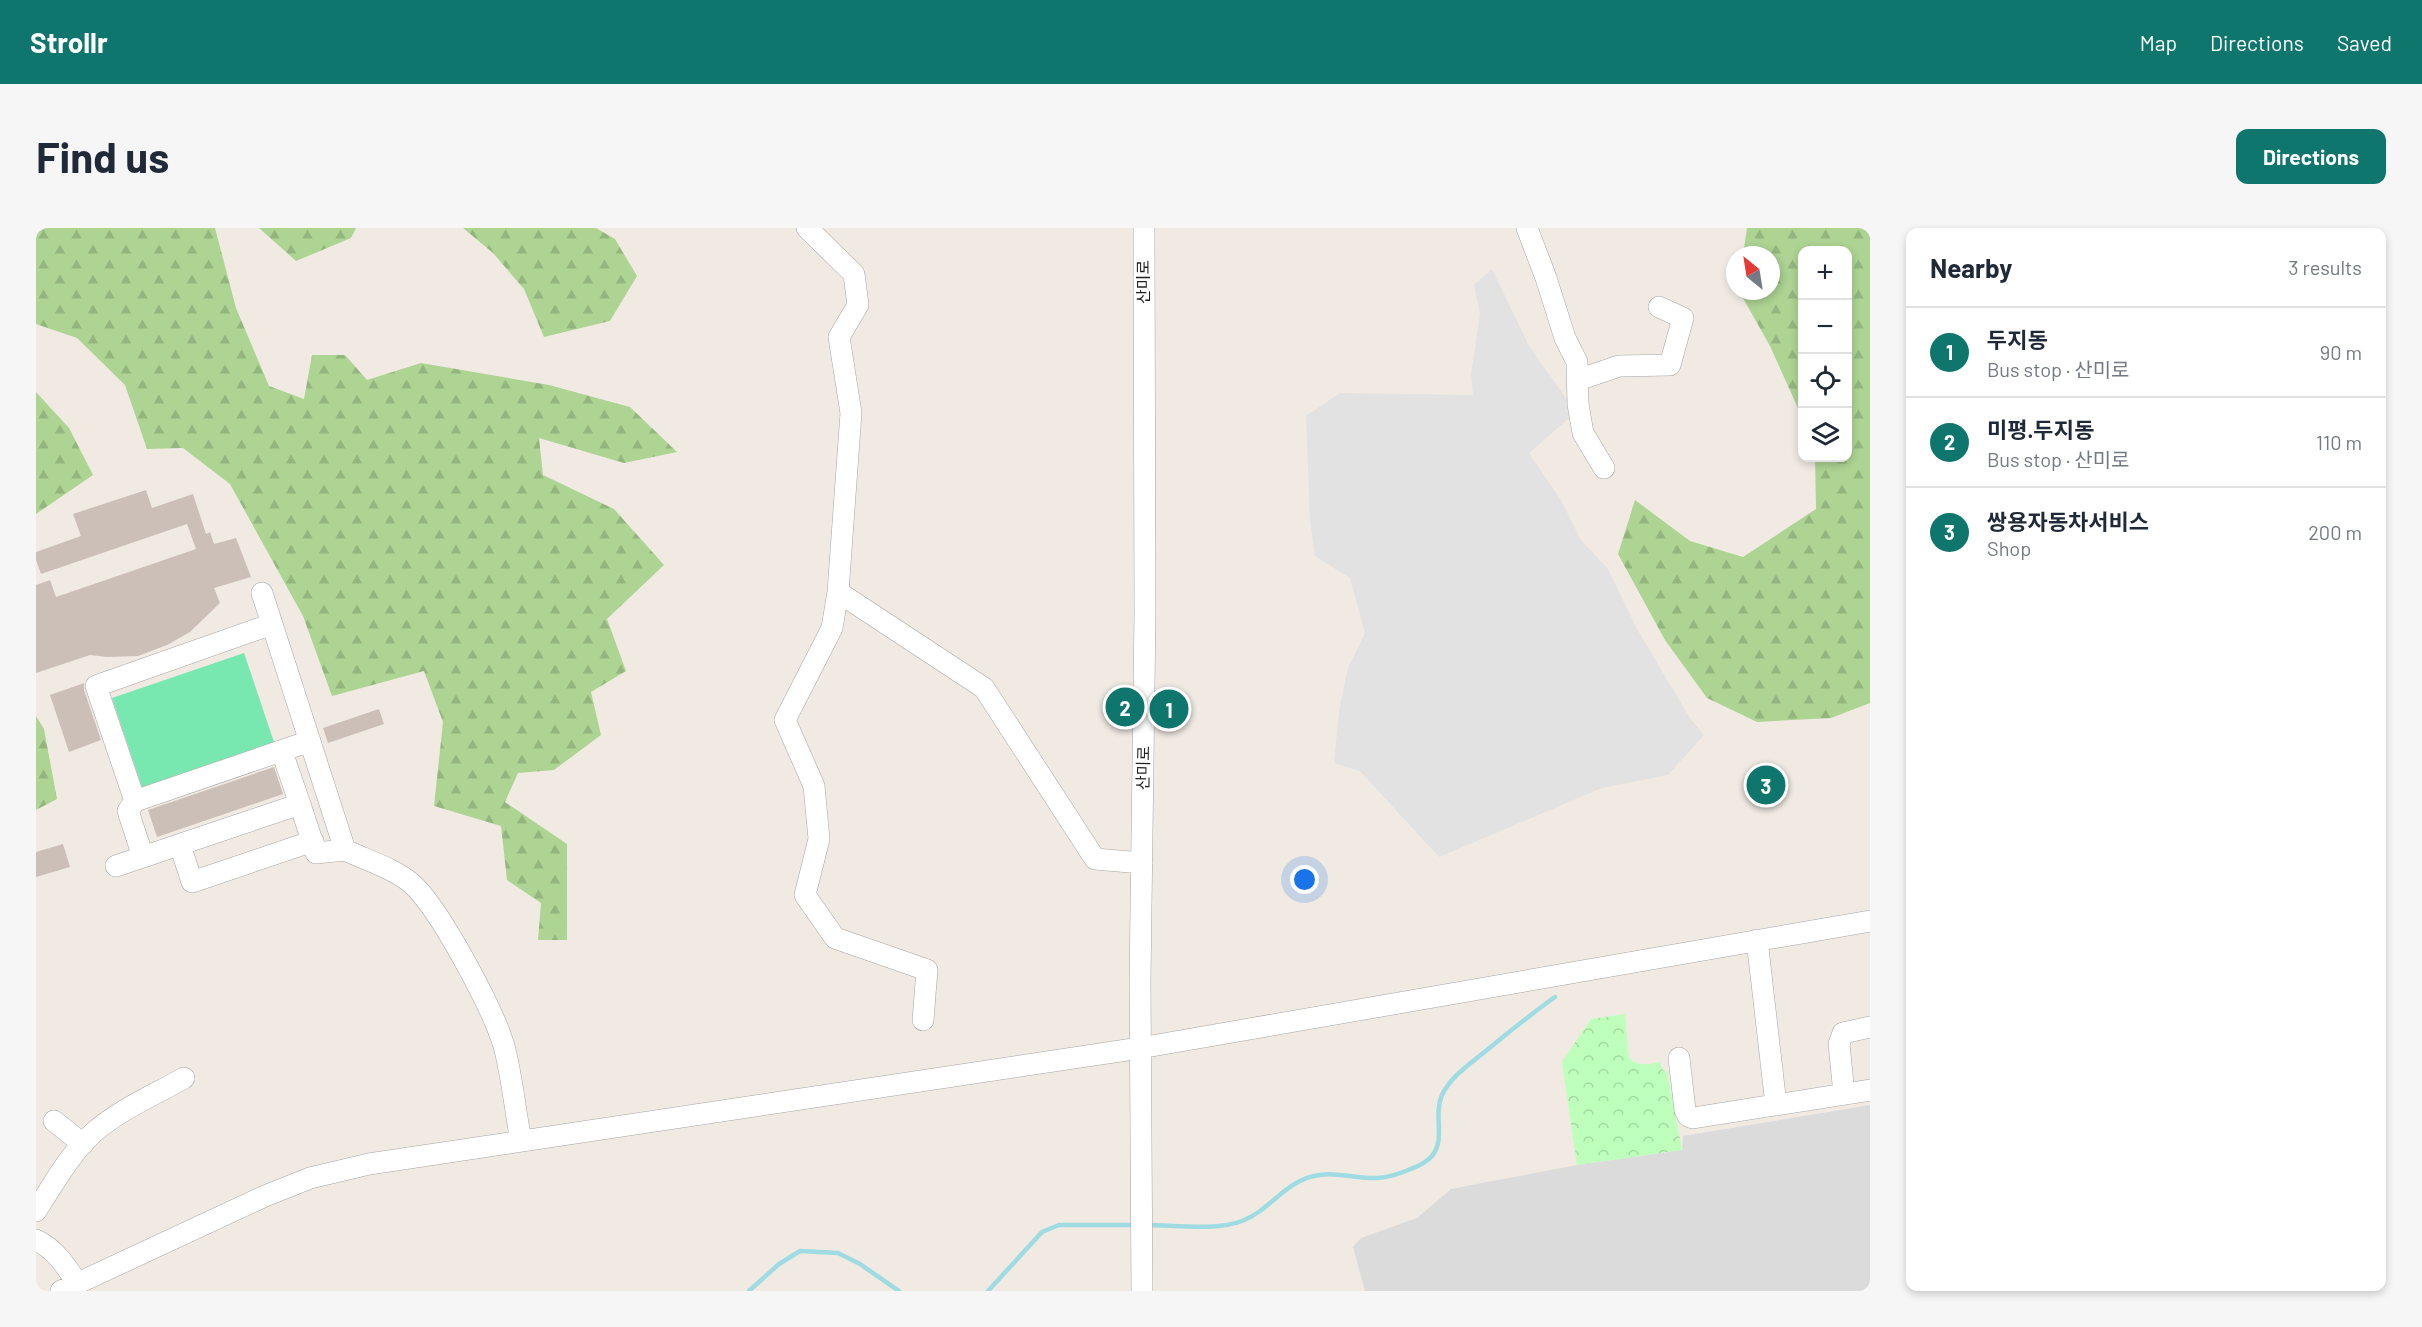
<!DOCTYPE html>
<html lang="en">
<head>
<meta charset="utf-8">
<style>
	:root { --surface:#fff; --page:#f6f6f7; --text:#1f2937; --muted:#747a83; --line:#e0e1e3; --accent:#0f766e }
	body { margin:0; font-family:Barlow,"Noto Sans KR",sans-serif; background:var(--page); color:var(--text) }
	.controls { position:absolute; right:18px; top:18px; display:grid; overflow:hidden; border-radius:12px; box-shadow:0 3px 9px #0003 }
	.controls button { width:54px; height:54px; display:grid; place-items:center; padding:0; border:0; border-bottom:2px solid var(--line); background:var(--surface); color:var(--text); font:30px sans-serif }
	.compass { position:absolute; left:1690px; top:18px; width:54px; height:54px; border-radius:50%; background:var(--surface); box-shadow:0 3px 9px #0003; rotate:330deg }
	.you { position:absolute; left:1269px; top:652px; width:21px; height:21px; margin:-15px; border:4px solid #fff; border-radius:50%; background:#1a73e8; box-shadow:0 0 0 9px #1a73e833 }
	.badge { display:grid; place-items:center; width:39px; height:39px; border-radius:50%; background:var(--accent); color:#fff; font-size:20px; font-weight:700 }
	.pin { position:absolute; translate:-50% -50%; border:3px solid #fff; box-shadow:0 2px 6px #0006 }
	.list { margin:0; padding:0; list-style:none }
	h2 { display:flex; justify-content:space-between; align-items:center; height:78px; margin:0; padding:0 24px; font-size:26px }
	h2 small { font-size:20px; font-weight:400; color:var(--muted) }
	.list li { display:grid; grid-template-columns:39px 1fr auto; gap:18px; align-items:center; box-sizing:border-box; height:90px; padding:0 24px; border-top:2px solid var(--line) }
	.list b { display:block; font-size:22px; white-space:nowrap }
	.list p { margin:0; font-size:20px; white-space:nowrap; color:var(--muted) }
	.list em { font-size:20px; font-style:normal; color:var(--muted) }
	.icon { flex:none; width:33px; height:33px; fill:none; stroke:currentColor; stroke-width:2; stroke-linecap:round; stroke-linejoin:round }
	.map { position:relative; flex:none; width:1834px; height:1063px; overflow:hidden; border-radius:12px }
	header { display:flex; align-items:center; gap:36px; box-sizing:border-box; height:84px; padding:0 30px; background:var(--accent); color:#fff }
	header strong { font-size:28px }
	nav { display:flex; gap:33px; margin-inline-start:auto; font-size:21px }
	.intro { display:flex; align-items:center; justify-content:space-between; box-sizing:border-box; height:144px; padding:0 36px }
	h1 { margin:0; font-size:42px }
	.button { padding:15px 27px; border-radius:12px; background:var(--accent); color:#fff; font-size:21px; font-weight:700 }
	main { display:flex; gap:36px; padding:0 36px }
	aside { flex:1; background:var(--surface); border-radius:12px; box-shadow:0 3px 9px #0003 }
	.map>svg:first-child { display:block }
</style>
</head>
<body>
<header>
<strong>Strollr</strong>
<nav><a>Map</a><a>Directions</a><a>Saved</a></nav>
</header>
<div class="intro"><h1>Find us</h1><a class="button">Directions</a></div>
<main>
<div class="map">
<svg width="1834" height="1063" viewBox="0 0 1834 1063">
	<defs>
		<pattern id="forest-firs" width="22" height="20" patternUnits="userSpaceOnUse" patternTransform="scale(1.5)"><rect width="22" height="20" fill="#add493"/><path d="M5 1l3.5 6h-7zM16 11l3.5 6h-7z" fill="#94b67e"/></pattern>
		<pattern id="park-crowns" width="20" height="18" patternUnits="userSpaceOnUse" patternTransform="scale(1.5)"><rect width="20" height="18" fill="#bdffbb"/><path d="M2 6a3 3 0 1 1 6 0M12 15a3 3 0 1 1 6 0" fill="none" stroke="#a2daa0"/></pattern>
	</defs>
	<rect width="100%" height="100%" fill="#f0eae3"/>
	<!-- residential -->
	<path fill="#dcdbdb" d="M1834,877v186h-505l-12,-44 8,-9 56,-20 34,-29 126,-24 105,-15 1,-14z"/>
	<!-- forest -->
	<path fill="url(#forest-firs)" d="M0,0h179l21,80 33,78 35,13 8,-44h33l22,25 54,-17 128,22 81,22 47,45 -53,11 -85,-25 4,37 71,34 50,56 -57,54 19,52 -35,21 10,43 -47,35 -36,3 -13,29 62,42v96h-29l3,-37 -34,-23 -6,-54 -67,-20 9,-84 -19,-51 -92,25 -29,-80 -73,-132 -47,-36 -36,1 -22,-64 -48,-47 -41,-14z
		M223,0h97l-5,10 -55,23z
		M427,0h133l19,11 22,37 -27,45 -66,16 -20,-48 -31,-36z
		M1711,0h123v475l-39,15 -74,4 -50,-24 -42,-58 -47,-86 17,-54 55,41 53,16 73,-48 -1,-51h33v-208h-46v167l-32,-71 -31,-55h32v-36h-28z
		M0,164l33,36 24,47 -57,39z
		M0,488l8,13 13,70 -21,11z"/>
	<!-- park -->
	<path fill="url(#park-crowns)" d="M1589,786l4,44c9,9 20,6 31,4l2,7 5,3 15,78 -105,15 -15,-103 29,-43z"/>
	<!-- pitch -->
	<path fill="#78e7b0" d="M208,425l30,89 -132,45 -30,-89z"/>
	<!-- parking -->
	<path fill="#e2e2e2" d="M1456,41l37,77 47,66 -47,41 32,47 20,40 27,29 29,60 53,89 14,17 -36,40 -66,13 -163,69 -79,-86 -26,-8 5,-52 9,-43 17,-35 -15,-55 -35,-22 -5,-36 -4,-104 34,-23 133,2 -2,-21 9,-60 -6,-29z"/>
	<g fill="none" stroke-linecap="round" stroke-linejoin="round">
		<!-- stream -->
		<path stroke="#9fdbe2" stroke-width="4.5" d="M1110,997c28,0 71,6 96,-4 27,-10 43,-39 72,-45 22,-5 42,3 64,2 12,-1 24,-5 35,-10 6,-2 15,-7 19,-12 14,-17 1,-41 10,-61 9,-19 29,-32 45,-45 22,-18 44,-36 68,-53
			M713,1063l30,-27 21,-13 38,2 22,11 39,27
			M952,1063l54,-59 17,-7h76"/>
	</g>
	<!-- building -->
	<path fill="#ccbfb8" d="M110,262l6,18 41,-14 13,40 4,-2 4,12 22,-6 15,39 -37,11 6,15 -30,29 -23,13 -29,11 -31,1 -17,-2 -54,18v-88l14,-5 6,17 140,-48 -9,-25 -146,50 -5,-14v-8l45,-16 -8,-22z
		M48,455v7l17,50 -32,12 -19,-57z
		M343,481l5,15 -56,19 -5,-15z
		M238,539l9,27 -126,43 -9,-27z
		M27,616l7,23 -34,10v-25z"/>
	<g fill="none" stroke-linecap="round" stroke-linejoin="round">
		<!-- minor casing -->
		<g stroke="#a5a5a5" stroke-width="22">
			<path id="minor" d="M771,0l47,46 4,31 -19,32 12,76 -13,179 146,96 111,171 47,4
				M1491,0l19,50 19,60 12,24 1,42 5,29 21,35
				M1542,152l41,-14 51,-1 13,-47 -24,-11
				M802,364l-6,36 -47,92 29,66 5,53 -14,56 30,43 92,32 -4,50
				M226,365l83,257c21,10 48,18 66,33 28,24 82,126 93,163 8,30 11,64 17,95
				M236,396l-176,62 39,115 175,-60
				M246,524l18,52
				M99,573l-7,10 15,46
				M144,617l12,37 121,-41
				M80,638l184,-62 16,49 29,-3
				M1721,712l19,165
				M1643,830l6,52 3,6 5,2 177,-28
				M1808,866l-5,-50 4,-11 27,-6
				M18,893l29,23
				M0,983c17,-26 33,-56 57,-78 26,-23 61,-38 91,-55
				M0,1012c19,9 30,26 41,43
				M25,1063l204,-95 45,-18 59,-14 771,-116 730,-127
				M1106,1063l-2,-310 5,-367 -1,-386"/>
		</g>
		<!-- minor -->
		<use href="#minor" stroke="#fff" stroke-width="21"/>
	</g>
	<g text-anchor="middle" stroke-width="4.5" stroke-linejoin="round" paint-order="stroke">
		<!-- street labels -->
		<g font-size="16" fill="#1e1e1e" stroke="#fff">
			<text transform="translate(1107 54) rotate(-90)" y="6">산미로</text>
			<text transform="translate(1107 540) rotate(-89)" y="6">산미로</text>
		</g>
	</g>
</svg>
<div class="controls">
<button>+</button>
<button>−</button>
<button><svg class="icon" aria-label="locate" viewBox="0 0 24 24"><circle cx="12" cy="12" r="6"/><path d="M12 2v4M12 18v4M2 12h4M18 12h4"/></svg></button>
<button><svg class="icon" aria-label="layers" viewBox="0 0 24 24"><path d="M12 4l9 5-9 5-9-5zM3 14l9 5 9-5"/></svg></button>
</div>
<svg class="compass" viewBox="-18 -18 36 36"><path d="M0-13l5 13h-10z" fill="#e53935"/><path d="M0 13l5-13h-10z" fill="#747a83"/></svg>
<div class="you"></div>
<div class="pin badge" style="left:1133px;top:481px">1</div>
<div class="pin badge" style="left:1089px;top:479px">2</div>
<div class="pin badge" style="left:1730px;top:557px">3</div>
</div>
<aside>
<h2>Nearby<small>3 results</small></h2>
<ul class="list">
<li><span class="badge">1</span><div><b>두지동</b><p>Bus stop · 산미로</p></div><em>90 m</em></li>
<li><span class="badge">2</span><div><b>미평.두지동</b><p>Bus stop · 산미로</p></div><em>110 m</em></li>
<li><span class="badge">3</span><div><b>쌍용자동차서비스</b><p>Shop</p></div><em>200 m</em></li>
</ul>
</aside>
</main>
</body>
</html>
